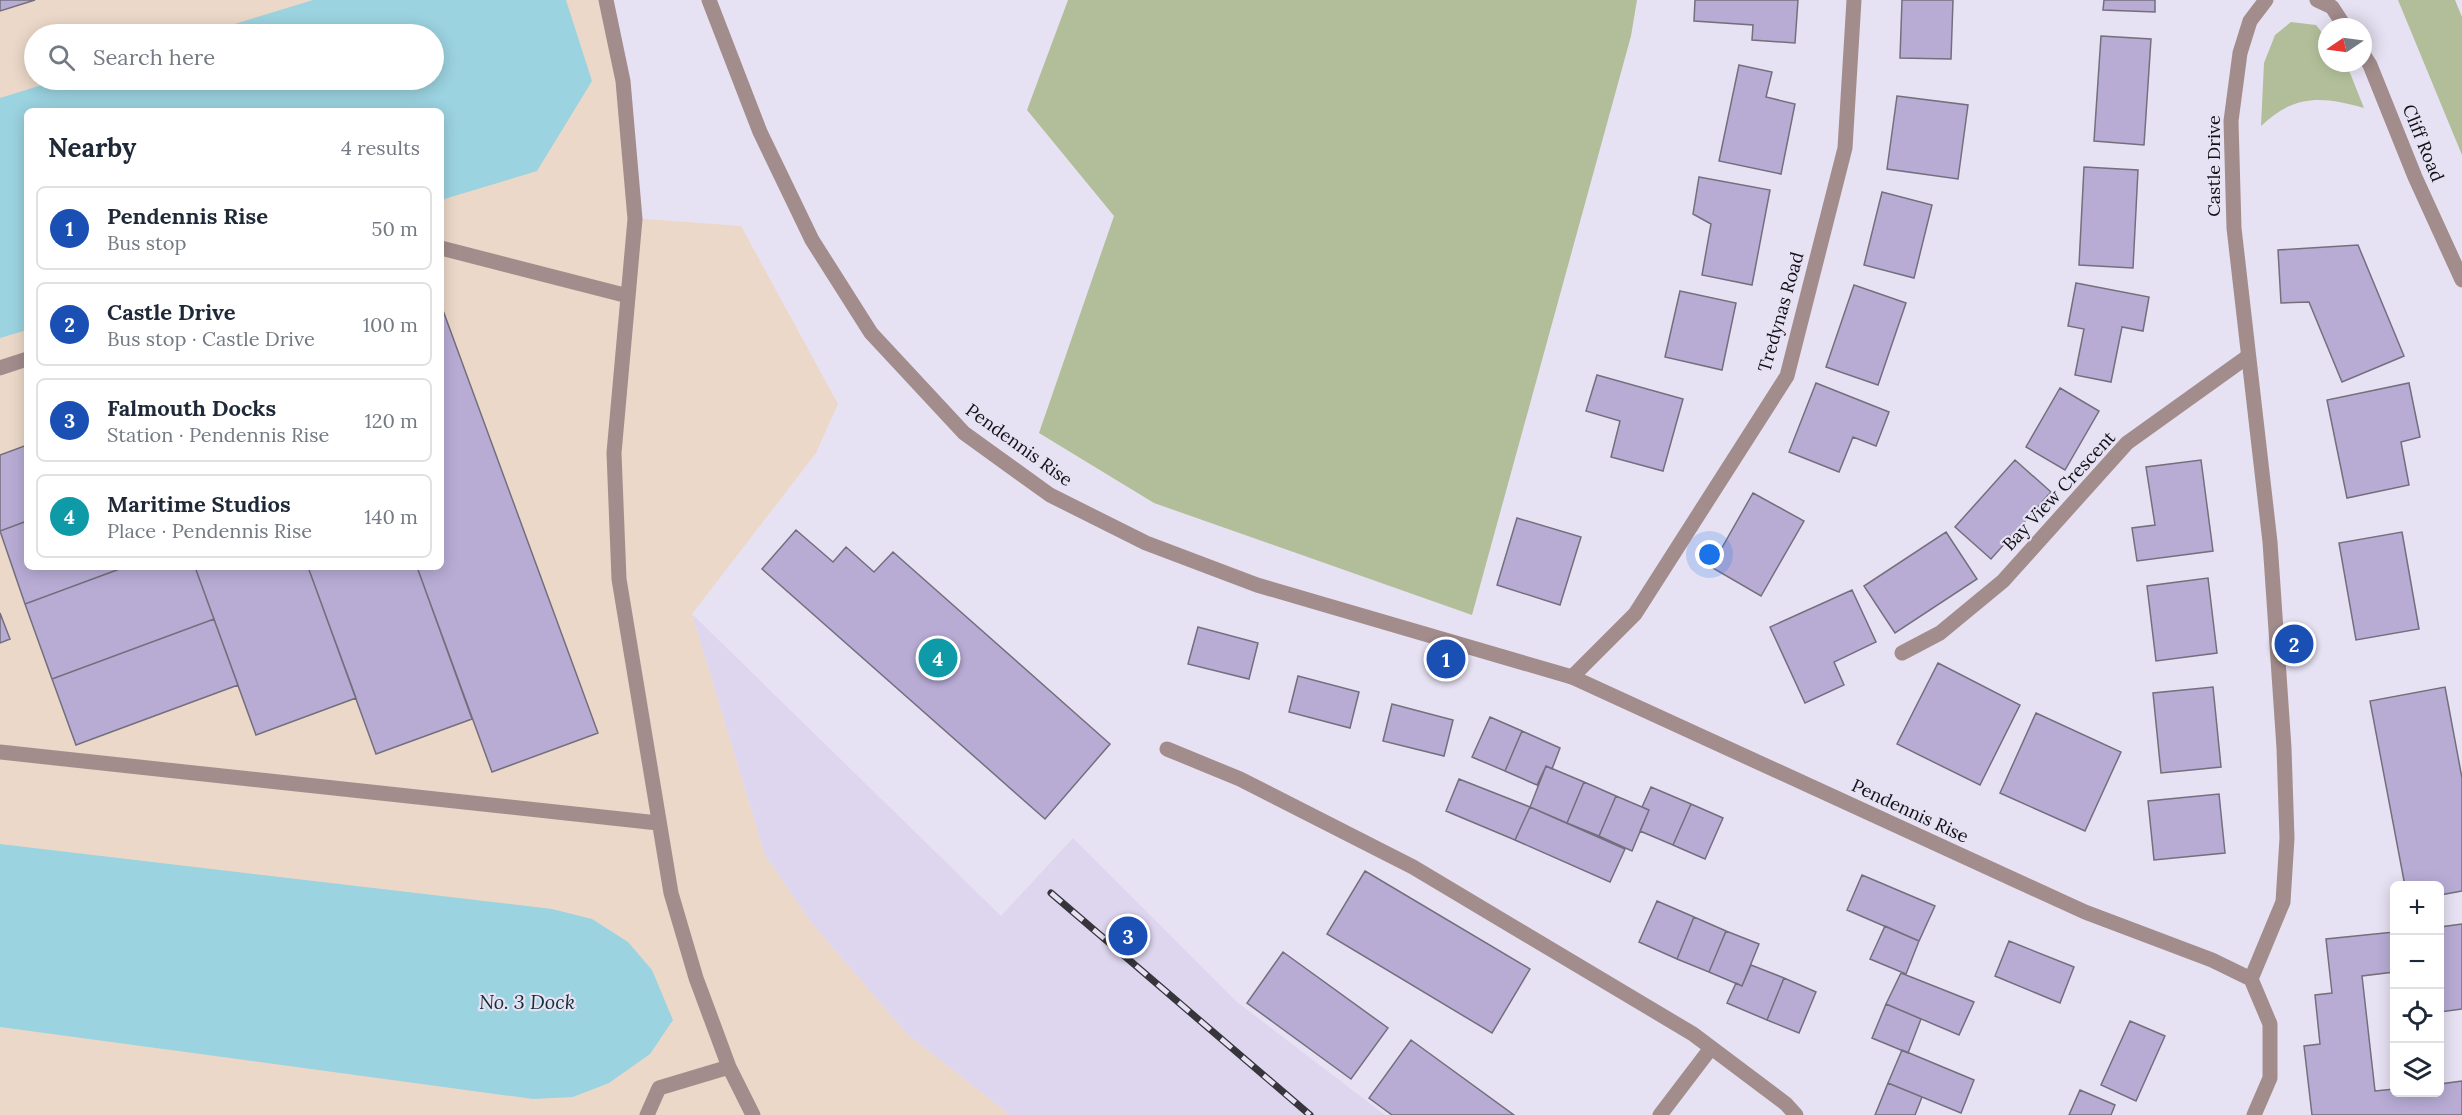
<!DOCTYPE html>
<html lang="en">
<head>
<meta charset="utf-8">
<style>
	:root { --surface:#fff; --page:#f6f6f7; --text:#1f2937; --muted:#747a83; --line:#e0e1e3; --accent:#735129 }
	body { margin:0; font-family:Lora,serif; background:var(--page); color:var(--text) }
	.controls { position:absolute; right:18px; bottom:18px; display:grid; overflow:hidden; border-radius:9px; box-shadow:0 3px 15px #0003 }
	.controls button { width:54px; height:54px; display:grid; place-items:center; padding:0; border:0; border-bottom:2px solid var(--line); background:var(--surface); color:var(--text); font:30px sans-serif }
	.compass { position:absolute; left:2318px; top:18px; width:54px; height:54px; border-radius:50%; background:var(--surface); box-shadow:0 3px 15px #0003; rotate:257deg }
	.you { position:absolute; left:1710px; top:555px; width:21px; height:21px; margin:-15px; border:4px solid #fff; border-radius:50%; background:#1a73e8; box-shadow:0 0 0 9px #1a73e833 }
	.badge { display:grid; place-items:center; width:39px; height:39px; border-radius:50%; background:var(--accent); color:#fff; font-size:20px; font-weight:700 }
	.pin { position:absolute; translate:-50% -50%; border:3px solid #fff; box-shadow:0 2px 6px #0006 }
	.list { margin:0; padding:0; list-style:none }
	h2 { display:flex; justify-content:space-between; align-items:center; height:78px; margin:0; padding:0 24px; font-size:26px }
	h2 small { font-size:20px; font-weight:400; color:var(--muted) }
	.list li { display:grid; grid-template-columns:39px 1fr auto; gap:18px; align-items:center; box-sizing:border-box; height:84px; margin:0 12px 12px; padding:0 12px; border:2px solid var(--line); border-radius:9px }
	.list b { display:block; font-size:22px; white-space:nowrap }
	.list p { margin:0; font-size:20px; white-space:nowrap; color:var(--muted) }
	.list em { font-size:20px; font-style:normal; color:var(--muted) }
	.icon { flex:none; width:33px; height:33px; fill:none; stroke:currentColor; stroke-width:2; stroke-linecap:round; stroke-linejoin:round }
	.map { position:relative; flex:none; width:2462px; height:1115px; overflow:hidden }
	.search { position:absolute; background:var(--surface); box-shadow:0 3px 15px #0003; left:24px; top:24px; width:420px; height:66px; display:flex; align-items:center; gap:15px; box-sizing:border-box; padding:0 21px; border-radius:33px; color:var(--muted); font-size:22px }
	.panel { position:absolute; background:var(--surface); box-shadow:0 3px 15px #0003; left:24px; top:108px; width:420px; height:462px; border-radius:9px }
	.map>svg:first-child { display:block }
</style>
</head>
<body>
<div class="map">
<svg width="2462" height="1115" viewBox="0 0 2462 1115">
	<rect width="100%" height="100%" fill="#e7e2f3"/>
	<!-- built -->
	<path fill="#ddd6ee" d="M692,614l309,302 72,-78 164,164 148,113h-375l-103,-81 -97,-113 -45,-66z"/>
	<!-- industrial -->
	<path fill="#ebd8c8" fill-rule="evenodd" d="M0,0h604l17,82 11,136 109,8 97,178 -22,49 -124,161 73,241 45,66 97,113 103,81h-1010zM34,34h400v46h-400zM27,111h414v456h-414z"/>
	<!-- green -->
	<path fill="#b1be99" d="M1068,0h569l-6,36 -159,579 -318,-112 -115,-70 75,-217 -87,-106z
		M2398,0h57l7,17v138z
		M2291,22l25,3 11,14v24h19l18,45c-41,-12 -70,-14 -103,18l3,-63 11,-28z"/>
	<!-- water -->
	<path fill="#9bd3e0" d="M313,0h253l26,81 -55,90 -96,29v-89h-414v219l-27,8v-240l58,-18h376v-46h-232z
		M0,844l552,65 40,10 36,23 24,28 21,50 -23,34 -41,29 -36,14 -40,2 -533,-72z"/>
	<!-- building -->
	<path fill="#b8acd5" stroke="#736f7d" stroke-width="1.5" d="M0,0h35l-35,11z
		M1695,0h103l-3,43 -43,-3 1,-15 -59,-4z
		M1902,0h51l-2,59 -51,-1z
		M2104,0h51v12l-52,-2z
		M2101,36l50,3 -7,106 -50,-4z
		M1739,65l33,7 -6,25 29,7 -14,70 -62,-13z
		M1897,96l71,9 -10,74 -71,-10z
		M2084,167l54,3 -5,98 -54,-3z
		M1699,177l71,13 -18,95 -50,-10 9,-51 -18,-10z
		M1882,192l50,13 -18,73 -50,-13z
		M2358,245l46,111 -62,26 -33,-80 -28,1 -3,-53z
		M2076,283l73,14 -6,34 -21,-4 -11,55 -36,-7 9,-46 -16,-3z
		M1854,285l52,18 -28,82 -52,-18z
		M1680,291l56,12 -14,67 -57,-13z
		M441,305l157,428 -106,39 -75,-205h24z
		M1597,375l86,24 -20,72 -52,-14 9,-36 -34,-10z
		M1816,383l73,29 -13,34 -23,-9 -14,35 -50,-20z
		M2409,383l11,54 -19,5 8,43 -62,13 -20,-98z
		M2060,388l39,23 -34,59 -39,-23z
		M27,445v76l-27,10v-76z
		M2015,460l36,32 -60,67 -36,-32z
		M2201,460l12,91 -76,10 -5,-33 23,-3 -9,-58z
		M1753,493l51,28 -43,75 -50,-29z
		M1517,518l64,19 -21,68 -63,-20z
		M27,521v46h98l-100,37 -25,-73z
		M796,530l37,32 13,-15 28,25 19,-20 217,192 -65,75 -283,-250z
		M1946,532l31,47 -82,54 -31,-47z
		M2402,532l17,97 -63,11 -17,-97z
		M125,567h70l19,52 -162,60 -27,-75z
		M195,567h113l48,131 -100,37z
		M308,567h109l55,152 -96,35z
		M2208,578l9,75 -61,8 -9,-75z
		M1852,590l24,52 -42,20 10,23 -39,18 -35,-76z
		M0,613l10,26 -10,4z
		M214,619l24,66 -162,60 -24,-66z
		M1198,627l60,16 -9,36 -61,-15z
		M1938,663l82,42 -40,80 -83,-41z
		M1298,676l61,16 -9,36 -61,-16z
		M2213,687l8,80 -60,6 -8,-80z
		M2445,687l17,91v113l-22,4v-9h-35l-35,-185z
		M1392,704l61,16 -9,36 -61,-15z
		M2036,713l85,39 -36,79 -85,-38z
		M1490,717l32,14 -17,40 -33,-14z
		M1522,731l38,17 -8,21 -6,-3 -9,19 -32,-14z
		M1546,766l38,16 -17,41 -37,-16z
		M1459,779l71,28 -15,33 -69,-29z
		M1584,782l32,14 -17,40 -32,-13z
		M1651,787l40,17 -18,41 -33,-14 9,-21 -7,-3z
		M2219,794l6,59 -71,7 -6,-59z
		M1616,796l33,14 -17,41 -33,-15z
		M1691,804l32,14 -18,41 -32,-14z
		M1530,807l95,42 -15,33 -95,-42z
		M1365,871l165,98 -38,64 -165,-99z
		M1862,875l73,31 -16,35 -72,-31z
		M1657,901l37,16 -17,42 -38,-17z
		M1694,917l32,14 -17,41 -32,-13z
		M2462,924v85l-22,3v-85z
		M1885,926l34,15 -13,33 -36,-15z
		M1726,931l33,13 -17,42 -33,-14z
		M2394,932v40l-32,4 13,115 19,-2v3h46v-8l22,-3v34h-150l-8,-69 16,-2 -5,-49 17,-2 -6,-54z
		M2009,941l65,26 -14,36 -65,-27z
		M1283,952l105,76 -37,51 -104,-76z
		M1751,965l33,13 -17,42 -40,-17 9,-20 6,3z
		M1901,973l73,29 -15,33 -73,-31z
		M1784,978l32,14 -17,41 -32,-13z
		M1886,1004l35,15 -13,34 -36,-15z
		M2130,1021l35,15 -29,65 -35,-16z
		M1411,1040l103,75h-122l-23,-17z
		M1902,1050l72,30 -13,33 -73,-30z
		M1888,1083l34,14 -7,18h-40z
		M2080,1090l35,15 -4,10h-42z"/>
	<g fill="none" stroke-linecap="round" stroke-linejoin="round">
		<!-- service -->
		<path stroke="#a38d8c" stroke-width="15" d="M606,0l17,81 12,138 -21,234 5,126 52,314 25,85 33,89 24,48
			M441,248l187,48
			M0,368l27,-9
			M0,752l658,71
			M647,1115l12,-27 70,-21"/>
		<!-- minor -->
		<path stroke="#a38d8c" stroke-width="15" d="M1902,653l38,-20 63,-52 124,-138 120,-86
			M1572,677l63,-63 152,-238 58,-228 9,-148
			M1167,749l73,30 173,88 280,167 93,70 10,11
			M1660,1115l51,-67"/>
		<!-- tertiary -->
		<path stroke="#a38d8c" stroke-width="15" d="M709,0l51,132 52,108 59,93 93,100 86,62 96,48 111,42 315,92 513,235 127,48 39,19 19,45v54l-16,37
			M2317,0l15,7 13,20
			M2363,54l7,11 45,112 47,103
			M2251,979l32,-77 4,-64 -3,-90 -14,-206 -36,-314 -3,-107 9,-68 10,-32 16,-21"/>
		<!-- rail casing -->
		<g stroke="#36353c" stroke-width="7">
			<path id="rail" d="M1051,893l259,222"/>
		</g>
		<!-- rail -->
		<use href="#rail" stroke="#e7e2f3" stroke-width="4.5" stroke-dasharray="14" stroke-linecap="butt"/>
	</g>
	<g text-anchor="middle" stroke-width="4.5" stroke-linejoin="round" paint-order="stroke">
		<!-- street labels -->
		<g font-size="18" fill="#121116" stroke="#e7e2f3">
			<text transform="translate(2423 143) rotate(68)" y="6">Cliff Road</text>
			<text transform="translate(2214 166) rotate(-90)" y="6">Castle Drive</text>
			<text transform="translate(1781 312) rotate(-74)" y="6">Tredynas Road</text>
			<text transform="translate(1019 445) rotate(36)" y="6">Pendennis Rise</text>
			<text transform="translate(2059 491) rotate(-47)" y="6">Bay View Crescent</text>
			<text transform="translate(1910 811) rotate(25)" y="6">Pendennis Rise</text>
		</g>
		<!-- water labels -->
		<g font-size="20" font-style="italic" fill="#143037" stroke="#e7e2f3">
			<text x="527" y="1009">No. 3 Dock</text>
		</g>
	</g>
</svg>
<div class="controls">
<button>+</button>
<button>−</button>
<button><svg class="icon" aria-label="locate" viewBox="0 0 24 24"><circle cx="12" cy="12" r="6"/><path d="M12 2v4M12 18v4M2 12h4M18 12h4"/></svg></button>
<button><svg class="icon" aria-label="layers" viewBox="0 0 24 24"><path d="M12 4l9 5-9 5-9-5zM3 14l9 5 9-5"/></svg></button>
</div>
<svg class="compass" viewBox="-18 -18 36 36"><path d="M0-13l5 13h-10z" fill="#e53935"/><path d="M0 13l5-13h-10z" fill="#747a83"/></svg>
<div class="you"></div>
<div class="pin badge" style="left:1446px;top:659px;background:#1a4fb4">1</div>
<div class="pin badge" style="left:2294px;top:644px;background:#1a4fb4">2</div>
<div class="pin badge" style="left:1128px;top:936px;background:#1a4fb4">3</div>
<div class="pin badge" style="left:938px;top:658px;background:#0f9aa8">4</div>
<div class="search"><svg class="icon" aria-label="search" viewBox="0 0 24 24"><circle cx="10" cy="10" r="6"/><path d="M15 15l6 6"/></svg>Search here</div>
<section class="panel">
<h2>Nearby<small>4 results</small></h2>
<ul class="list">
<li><span class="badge" style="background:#1a4fb4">1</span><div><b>Pendennis Rise</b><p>Bus stop</p></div><em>50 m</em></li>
<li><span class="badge" style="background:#1a4fb4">2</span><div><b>Castle Drive</b><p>Bus stop · Castle Drive</p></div><em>100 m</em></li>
<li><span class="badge" style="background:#1a4fb4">3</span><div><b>Falmouth Docks</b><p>Station · Pendennis Rise</p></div><em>120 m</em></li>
<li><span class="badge" style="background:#0f9aa8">4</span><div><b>Maritime Studios</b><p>Place · Pendennis Rise</p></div><em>140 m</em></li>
</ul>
</section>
</div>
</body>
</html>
